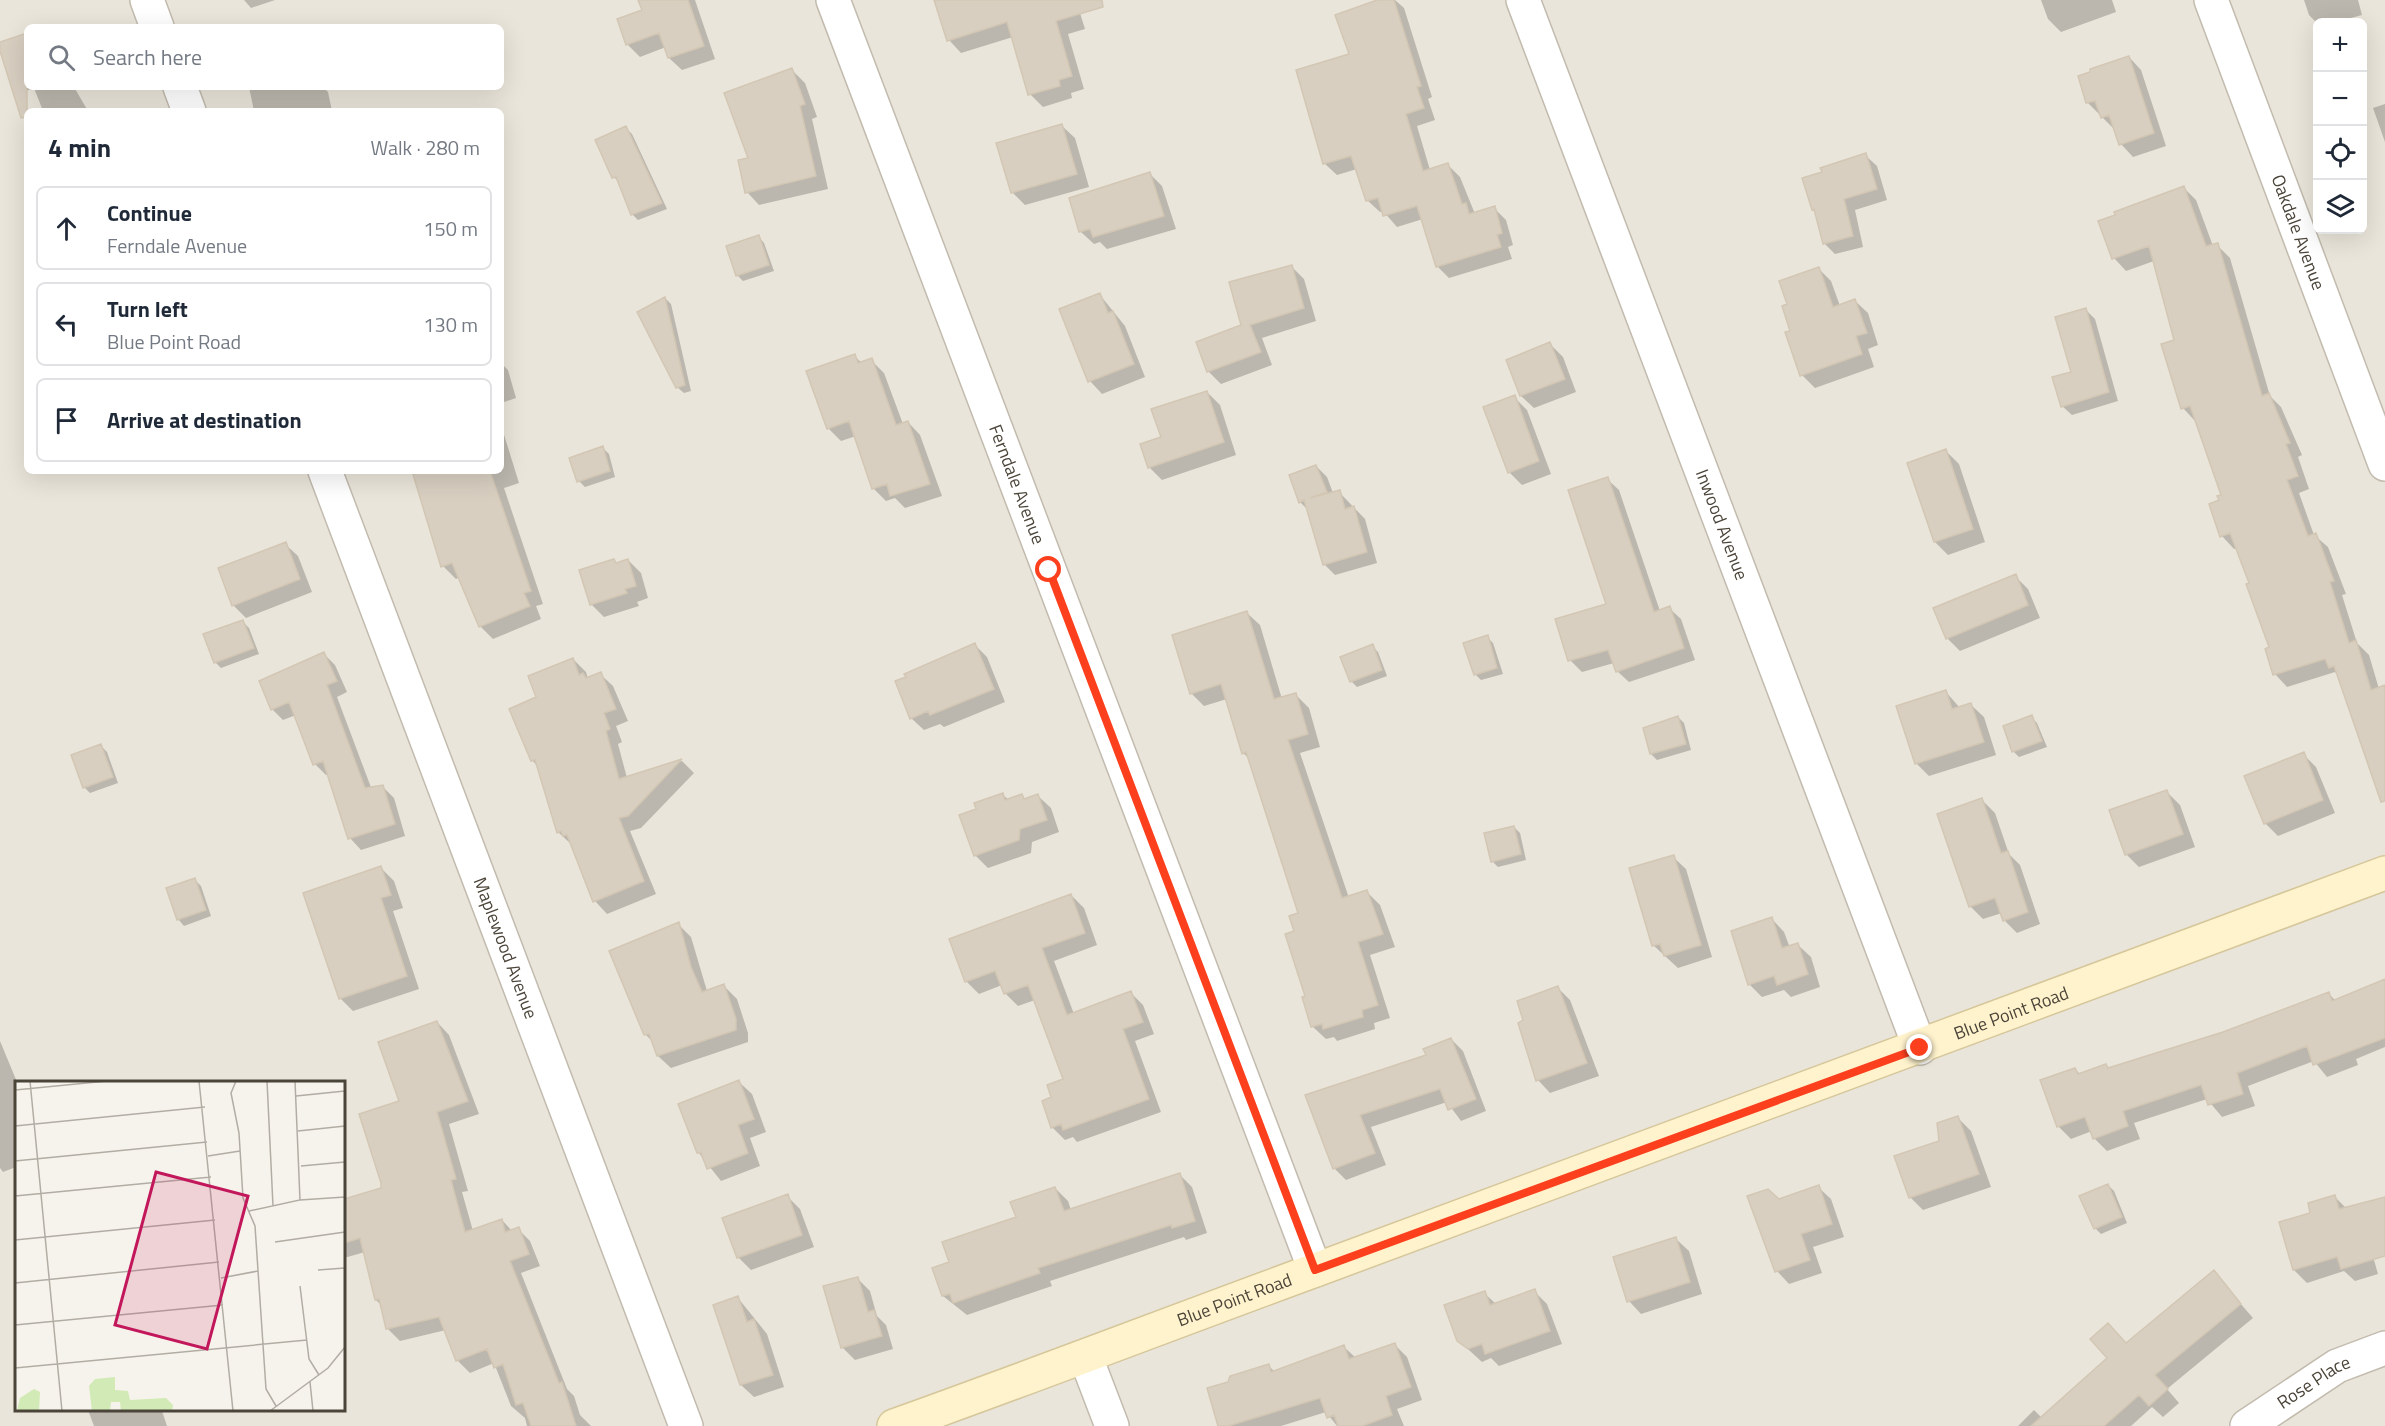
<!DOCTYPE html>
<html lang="en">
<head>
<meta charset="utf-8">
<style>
	:root { --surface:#fff; --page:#f2f2f3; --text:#1f2937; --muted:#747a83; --line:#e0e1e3 }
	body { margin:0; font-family:"Titillium Web",sans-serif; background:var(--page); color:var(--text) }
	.controls { position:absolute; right:18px; top:18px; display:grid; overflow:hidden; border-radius:9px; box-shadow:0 6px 24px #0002 }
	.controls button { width:54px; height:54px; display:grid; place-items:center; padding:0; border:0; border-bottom:2px solid var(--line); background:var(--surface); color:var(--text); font:30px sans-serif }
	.stop { position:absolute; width:18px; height:18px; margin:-14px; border:4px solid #fc3f1d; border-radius:50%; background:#fff }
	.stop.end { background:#fc3f1d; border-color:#fff; box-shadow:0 2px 6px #0008 }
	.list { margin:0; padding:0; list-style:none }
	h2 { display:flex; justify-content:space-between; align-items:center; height:78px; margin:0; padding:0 24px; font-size:26px }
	h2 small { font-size:20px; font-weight:400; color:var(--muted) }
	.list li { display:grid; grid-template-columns:39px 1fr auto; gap:18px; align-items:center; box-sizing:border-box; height:84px; margin:0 12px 12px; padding:0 12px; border:2px solid var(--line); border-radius:9px }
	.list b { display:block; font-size:22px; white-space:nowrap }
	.list p { margin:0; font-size:20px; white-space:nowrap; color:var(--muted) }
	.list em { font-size:20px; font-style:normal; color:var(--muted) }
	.icon { flex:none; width:33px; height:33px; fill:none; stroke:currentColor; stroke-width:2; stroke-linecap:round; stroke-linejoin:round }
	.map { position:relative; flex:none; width:2385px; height:1426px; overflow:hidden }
	.search { position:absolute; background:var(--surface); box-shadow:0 6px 24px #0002; left:24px; top:24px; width:480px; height:66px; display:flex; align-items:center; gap:15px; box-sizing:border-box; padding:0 21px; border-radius:9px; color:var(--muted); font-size:22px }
	.panel { position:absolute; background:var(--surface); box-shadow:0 6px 24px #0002; left:24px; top:108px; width:480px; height:366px; border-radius:9px }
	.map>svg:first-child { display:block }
</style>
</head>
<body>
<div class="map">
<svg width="2385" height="1426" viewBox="0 0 2385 1426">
	<rect width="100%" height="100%" fill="#f6f3ec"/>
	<!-- residential -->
	<path fill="#eae5da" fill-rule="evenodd" d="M0,0h2385v1426h-2385zM2318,22h44v208h-44zM27,27h474v60h-474zM27,111h474v360h-474zM16,1082h328v328h-328z"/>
	<!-- shadow -->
	<path fill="#0003" d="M244,0h31l-24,8z
		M640,0h55l20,59 -33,11 -13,-12 -3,-11 -26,10 -13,-13 17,-33z
		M936,0h140l9,29 -17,5 16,55 -13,4 1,5 -29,9 -13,-13 -17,-57 -52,16 -12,-13z
		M1381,0h14l9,8 28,89 -4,2 7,21 -18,6 13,44 18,-5 12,12 15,37 19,-6 12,12 7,25 -5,2 4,12 -63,19 -12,-12 -14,-47 -26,8 -14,-16 -3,1 -13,-12 -10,-31 -20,6 -13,-12 27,-108z
		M2041,0h71l4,12 -55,20 -13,-13z
		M2304,0h54l4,15 -26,7 -18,2 -9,-9z
		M27,35v52h47l14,24h-45l-9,-23 -11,4 -23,-49z
		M2129,57l12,13 25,76 -33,11 -12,-13 -6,-14 -27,-27 -9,-26z
		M792,70l13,13 12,34 -5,2 16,70 -69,16 -12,-13 3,-33z
		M249,87h74l5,5 4,19h-78z
		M2385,104v38l-12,-34z
		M1062,126l13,12 14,49 -64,18 -13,-13z
		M626,128l6,6 35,75 -29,11 -6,-6 -12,-31 -6,-6z
		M1865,155l12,11 10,34 -32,10 8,37 -28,7 -11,-11 -7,-31 -4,-3z
		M1150,174l12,12 14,43 -69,20 -7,-7 -6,2 -13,-12 -10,-33z
		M2183,187l13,13 17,46 4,-1 13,13 40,138 11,11 21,48 -4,2 11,32 -10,4 15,42 14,12 18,47 -4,1 15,48 12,12 10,34 6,-3v104l-46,-113 -4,-5 -48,15 -12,-13 -4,-26 -20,-64 -14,-36 -3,1 -12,-13v-40l-27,-75 -12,-13 -7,-67 -22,-80 -28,10 -12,-13z
		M758,236l6,7 10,28 -31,10 -6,-6z
		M1291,266l13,13 12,42 -54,17 10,27 -51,19 -13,-13z
		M1818,268l13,13 9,25 15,-5 13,12 10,32 -10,4 6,18 -59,21 -13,-13 -13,-70z
		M1100,295l25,31 20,51 -43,17 -12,-13z
		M665,298l6,6 20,87 -7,2 -7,-6z
		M2086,310l9,9 23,82 -46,14 -10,-9 11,-33z
		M1550,344l13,13 13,35 -42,16 -13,-12 -13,-35z
		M854,356l8,7 9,-3 13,13 19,51 5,-2 12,13 22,61 -37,12 -10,-10 -9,3 -13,-13 -17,-52 -15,5 -13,-13z
		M501,363l7,7 8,28 -15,5z
		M1207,392l13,13 16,50 -74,25 -13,-13 13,-29z
		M1514,397l13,13 24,64 -29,11 -13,-13z
		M501,425l18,58 -15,5 39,116 -7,2 5,13 -48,20 -13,-13 -20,-49 -4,2 -13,-13 -29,-95h87z
		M603,448l6,6 6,23 -30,10 -6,-6 -8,-22z
		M1946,451l13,13 26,78 -37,13 -13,-13 -26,-78z
		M1316,466l11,11 6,16 6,-1 26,27 12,44 -42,12 -11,-11 -15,-53 -9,-9z
		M1607,479l12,11 41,121 9,-3 12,11 14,41 -66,22 -12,-11 -3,-8 -32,9 -12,-12 38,-55z
		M285,544l13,12 14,36 -66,26 -13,-13z
		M614,560l3,4 11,-4 13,13 7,25 -11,4 2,4 -35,11 -13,-13z
		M2015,576l13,13 12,29 -80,33 -13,-13z
		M1247,613l13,12 22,74 14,-4 13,13 11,39 -20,6 49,145 18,-6 13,13 15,42 -25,8 20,63 -16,5 1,6 -38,12 -3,-4 -8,2 -13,-12 -9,-29 3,-1 -11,-65 4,-19 -49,-153 -8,-7 -16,-54 -23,7 -13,-13z
		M243,622l6,6 10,26 -38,14 -6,-6z
		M1487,637l6,6 10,31 -22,6 -6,-6z
		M974,644l13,13 18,45 -61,25 -4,-3 -16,6 -13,-12z
		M1372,646l6,6 9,24 -30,11 -6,-6z
		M324,654l11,11 12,27 -10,5 35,93 11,-3 11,11 11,38 -44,14 -11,-12 -21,-64 -3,1 -11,-11 -19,-49 -13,5 -11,-11z
		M573,659l13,13 2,7 12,-5 13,12 15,35 -12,5 6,16 -4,2 9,34 55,-17 12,12 -53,55 -11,3 26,63 -49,20 -12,-13 -23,-56 -14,-13 -20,-65 -6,-7 6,-62z
		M1946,692l14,16 11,-3 13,12 12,38 -67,21 -13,-13z
		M1678,717l6,6 7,27 -34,10 -6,-6z
		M2031,717l6,6 10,24 -28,10 -6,-6z
		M101,746l6,6 11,31 -28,10 -6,-6z
		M2303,754l13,13 19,46 -57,23 -13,-13z
		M2167,792l13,13 15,42 -56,20 -13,-13z
		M1003,795l6,5 13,-4 4,4 12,-4 13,12 8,24 -27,10 -1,11 -43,15 -13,-13z
		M1982,800l13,13 14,41 11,11 20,59 -23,9 -13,-13 -2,-7 -19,6 -13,-13z
		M1514,827l6,6 6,27 -28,7 -6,-6z
		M1673,857l13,12 26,88 -34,11 -25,-23z
		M381,868l13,13 9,27 -10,3 26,78 -66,22 -13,-13z
		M195,880l6,6 10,30 -27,10 -6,-7z
		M1071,895l13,13 13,37 -43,16 20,53 57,-21 12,12 11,29 -19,7 26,71 -84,30 -4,-5 -8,3 -13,-13 1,-29 11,-18 -29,-80 -17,6 -13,-13 -3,-8 -23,9 -13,-13z
		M1772,919l12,13 6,16 8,-3 13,12 9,30 -29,10 -7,-7 -22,7 -13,-13z
		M678,924l13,13 16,54 17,-5 13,13 11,34v9l-77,26 -13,-12 -5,-14 -8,-8z
		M2385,981v66l-29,12 2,6 -31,12 -13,-16 -66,25 7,20 -33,11 -15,-18 -73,24 6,16 -33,12 -13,-13 -2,-7 -21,8 -13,-13 17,-57 5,5 29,-5 115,-36 105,-39 7,7z
		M1558,988l12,12 29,76 -49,17 -12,-13z
		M437,1022l12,13 30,79 -30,10 19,67 -6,1 11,39 29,-11 10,11 6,-2 12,12 10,25 -19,7 46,116 7,7 6,19 11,11h-64l-2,-8 -14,-12 -17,-43 -24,10 -12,-12 -12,-31 -46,11 -13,-13 -5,-22 -6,-6 -11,-48 -21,6v-57l38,-11 19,-88z
		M1451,1039l12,12 23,60 -25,10 -14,-19 -76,25 15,38 -40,15 -12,-12 -27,-72 121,-40z
		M0,1041l17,41 -1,85 -13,5 -3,-4z
		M739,1082l13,12 14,38 -16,6 10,28 -39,15 -23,-29z
		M1958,1118l13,13 20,56 -68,23 -13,-13 30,-55z
		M1179,1174l13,13 15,46 -21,7 -2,-3 -134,44 2,5 -85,29 -24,-19 7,-33 67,-45 38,-30 13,13 3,9z
		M2108,1185l6,6 13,32 -26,11 -6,-6z
		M1818,1187l13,12 13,38 -31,10 9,26 -33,11 -12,-13 -28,-74 30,3z
		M787,1196l13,13 14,38 -63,23 -13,-13z
		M2335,1197l12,12 38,-11v50l-13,5 6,21 -23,7 -11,-10 -37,12 -13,-13 -13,-47 31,-9z
		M1676,1239l13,12 13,43 -61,20 -12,-13z
		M2214,1273l39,45 -86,71 12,14 -16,14 -11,-10 -21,19h-113l16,-16 8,8z
		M857,1278l13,13 7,25 9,9 7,24 -38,11 -13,-13z
		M1534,1291l13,13 15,40 -63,22 -8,-8 -9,4 -24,-22 26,-47 12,11z
		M738,1298l29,36 17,53 -30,10 -13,-12 -26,-79z
		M1394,1344l13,13 15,43 -25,9 7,17h-67l-11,-14 -45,14h-61l9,-43 40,-17 6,6 69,-25 12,11z
		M88,1410h79l-5,1 5,15h-73z"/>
	<!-- building -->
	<path fill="#d8cfc1" stroke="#d3c7b4" stroke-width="1.5" d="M638,0h50l16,46 -36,12 -9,-25 -33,12 -9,-26 25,-9z
		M934,0h168l1,7 -47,14 16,55 -13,4 1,6 -32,9 -21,-73 -60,19z
		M1377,0h17l27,86 -4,1 7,21 -18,6 17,57 25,-8 14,41 4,-1 3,11 26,-8 7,27 -5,2 4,12 -65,20 -19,-61 -34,10 -5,-18 -12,3 -15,-45 -28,8 -27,-94 53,-16 -14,-39z
		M27,33v84l-6,1 -21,-67v-9z
		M2129,56l25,77 -35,12 -10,-30 -8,3 -6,-17 -9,2 -8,-27 12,-4v-3z
		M792,68l13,36 -5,2 16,70 -71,17 -7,-33 10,-2 -24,-65z
		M1062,124l15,50 -66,19 -15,-50z
		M626,126l36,77 -31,12 -15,-38 -4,1 -17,-38z
		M1866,153l11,36 -33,10 9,37 -30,8 -9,-35 -2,1 -10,-32 20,-6 -2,-4z
		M1150,172l14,44 -71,21 -3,-8 -11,3 -10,-34z
		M2184,186l22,60 12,-3 44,153 7,-3 21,50 -4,1 12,32 -11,4 21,56 8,-3 18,48 -4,1 19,61 7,-3 15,50 14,-5v116l-4,1 -47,-136 -5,2 -4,-9 -52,16 -8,-26 4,-2 -23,-63 3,-1 -19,-50 -10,4 -11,-33 10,-4 -2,-4 4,-1 -31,-89 -9,3 -20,-65 13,-4 -25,-94 -37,13 -14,-38 17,-6 -1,-3z
		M759,235l10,30 -33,11 -10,-30z
		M1292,265l12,43 -54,17 11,27 -54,20 -11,-30 45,-17 -12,-43z
		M1819,267l14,40 22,-8 12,34 -11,3 6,18 -62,22 -15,-44 5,-1 -8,-25 5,-2 -8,-23z
		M1100,293l8,20 5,-2 21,53 -46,18 -29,-73z
		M665,297l20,88 -9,3 -39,-76z
		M2086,308l23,84 -48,15 -9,-30 19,-5 -16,-55z
		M1550,342l15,37 -45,17 -14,-36z
		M855,354l3,9 14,-5 24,67 12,-4 22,63 -40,12 -3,-12 -15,5 -23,-68 -22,8 -21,-58z
		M1207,391l17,51 -76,26 -8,-24 21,-7 -10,-28z
		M1515,395l24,66 -31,12 -25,-66z
		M603,446l7,25 -33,11 -8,-24z
		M1946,449l27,80 -39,13 -27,-79z
		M1316,465l11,27 -17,6 30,-8 5,19 9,-3 13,46 -44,13 -19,-65 -5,3 -10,-28z
		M412,471h78l41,120 -7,2 6,13 -51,21 -27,-64 -11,4z
		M1608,477l46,135 16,-6 14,42 -68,24 -8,-22 -40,11 -13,-42 51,-15 -38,-114z
		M286,542l14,37 -68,27 -14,-38z
		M614,559l2,4 12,-4 8,27 -11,3 2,4 -37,12 -11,-35z
		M2016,574l12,31 -82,34 -13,-31z
		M1247,611l27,88 22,-6 12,41 -20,6 54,158 25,-8 16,44 -25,8 20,63 -16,5 1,7 -40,12 -1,-5 -11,3 -9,-30 3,-1 -20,-62 9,-3 -5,-15 9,-3 -52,-161 -4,2 -21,-70 -31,10 -18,-59z
		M243,620l11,28 -40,15 -11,-29z
		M1488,635l9,33 -23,7 -11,-32z
		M975,643l19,46 -64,26 -2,-4 -18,8 -15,-38 11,-4 -2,-3z
		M1373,644l9,26 -32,12 -10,-25z
		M324,652l13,29 -10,4 38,103 18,-3 12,39 -47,15 -25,-78 -10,4 -24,-63 -18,8 -12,-29z
		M573,658l6,17 4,-2 3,5 15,-6 15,37 -12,4 6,16 -4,2 13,48 63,-20 -54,57 -9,2 25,63 -51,21 -26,-67 -4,1 -2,-5 -4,2 -22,-73 -4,1 -22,-52 27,-12 -8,-21z
		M1946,690l6,19 19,-6 13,39 -69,22 -19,-58z
		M2032,715l10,26 -30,11 -9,-26z
		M1678,716l8,28 -36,10 -7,-26z
		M101,744l12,33 -30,11 -12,-33z
		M2304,752l19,48 -59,24 -20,-48z
		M2167,790l16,44 -58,21 -16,-45z
		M1003,793l2,7 17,-6 2,5 14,-5 9,26 -27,9 -1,11 -45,16 -15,-41 17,-6 -2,-6z
		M1982,798l19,55 7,-2 20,61 -25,9 -8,-23 -26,9 -32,-93z
		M1514,826l7,28 -30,8 -7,-29z
		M1674,855l27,90 -37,11 -4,-12 -8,2 -23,-78z
		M381,866l10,29 -10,3 26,78 -68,23 -36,-106z
		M195,878l11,32 -29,10 -11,-32z
		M1071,894l14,39 -43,15 25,67 64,-24 12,31 -20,7 26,70 -86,31 -2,-6 -10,4 -9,-27 9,-4 -4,-12 16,-6 -35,-94 -24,9 -9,-23 -30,11 -16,-43z
		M1772,917l10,31 16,-5 10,31 -31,11 -3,-9 -26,9 -17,-54z
		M679,922l12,45 11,25 22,-8 12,35v11l-79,26 -8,-22 -5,1 -35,-84z
		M2385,979v59l-72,27 -6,-19 -70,27 6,21 -35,11 -7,-20 -78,26 5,15 -35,13 -8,-22 -28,10 -17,-47 35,-12 3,6 28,-10 2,4 115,-36 106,-40 3,9z
		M1558,986l29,77 -51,18 -18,-58 5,-3 -6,-19z
		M437,1021l31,80 -31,11 19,67 -5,1 14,52 37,-13 3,13 14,-5 10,27 -19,7 49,122 3,-1 14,44h-45l-8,-23 -7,2 -13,-41 -9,4 -7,-19 -31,12 -17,-44 -53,12 -7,-30 -4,1 -15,-62 -16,5v-44l37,-11v-5l-22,-69 40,-13 -21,-59z
		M1451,1038l25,61 -28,11 -8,-21 -80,26 15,38 -42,16 -28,-74 121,-40 -3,-6z
		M739,1080l15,39 -16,6 10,28 -41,16 -6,-16h-4l-19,-49z
		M1958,1116l21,58 -70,24 -15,-42 45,-15 -2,-18z
		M1180,1173l15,48 -23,7 -1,-3 -133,43 2,5 -87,30 -3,-9 -8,2 -10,-28 17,-6 -7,-20 74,-25 -6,-15 45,-15 9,24z
		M2108,1184l14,33 -28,12 -15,-33z
		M1819,1185l13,39 -31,10 9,26 -35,12 -28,-76 21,-7 11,10z
		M788,1194l14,41 -65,23 -15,-40z
		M2335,1195l4,14 46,-12v59l-44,13 -4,-12 -44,13 -14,-48 31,-9 -2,-10z
		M1676,1237l14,45 -63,20 -14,-45z
		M2214,1270l27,34 -86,71 13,14 -19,17 -10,-11 -35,31h-73l76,-68 -17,-19 18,-16 18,20z
		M858,1277l10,35 6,-2 8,26 -41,12 -18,-62z
		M1535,1289l15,42 -65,23 -3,-10 -14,5 -11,-8 -13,-36 41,-14 5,14z
		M738,1296l9,26 7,-3 19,56 -33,10 -27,-80z
		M1395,1343l16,44 -25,9 6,19 -30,11h-24l-4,-11 -7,3 -7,-20 -92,28h-10l-11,-38 21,-6 2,-6 39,-12 2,8 73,-27 5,14z"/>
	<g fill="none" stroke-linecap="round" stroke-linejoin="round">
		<!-- street casing -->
		<g stroke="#c2bbae" stroke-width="36">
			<g id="street">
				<path d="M147,0l10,27"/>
				<path id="s1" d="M833,0l482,1270"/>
				<path id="s2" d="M1523,0l397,1048"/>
				<path id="s3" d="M2211,0l174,464"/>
				<path d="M180,87l9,24"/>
				<path id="s4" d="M325,471l361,955"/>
				<path d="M1086,1358l26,68"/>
				<path id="s5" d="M2247,1426l90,-60 48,-18"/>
			</g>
		</g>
		<!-- secondary casing -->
		<g stroke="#d6c79b" stroke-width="36">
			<g id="secondary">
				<path id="s6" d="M894,1426c143,-51 285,-106 427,-158 355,-130 710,-261 1064,-395"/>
			</g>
		</g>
		<!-- street -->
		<use href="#street" stroke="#fff" stroke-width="33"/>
		<!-- secondary -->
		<use href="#secondary" stroke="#fff3cd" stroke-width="33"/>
	</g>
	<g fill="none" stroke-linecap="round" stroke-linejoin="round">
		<!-- route -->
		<path stroke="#fc3f1d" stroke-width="8" d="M1049,570l266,700 605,-222"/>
	</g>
	<g text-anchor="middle" stroke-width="6" stroke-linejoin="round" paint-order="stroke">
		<!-- street labels -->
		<g font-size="18" fill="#4b4439" stroke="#fff">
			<text dy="6" stroke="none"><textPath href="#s3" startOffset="248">Oakdale Avenue</textPath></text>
			<text dy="6" stroke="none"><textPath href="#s1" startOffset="518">Ferndale Avenue</textPath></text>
			<text dy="6" stroke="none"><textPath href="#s2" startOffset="561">Inwood Avenue</textPath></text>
			<text dy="6" stroke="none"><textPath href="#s4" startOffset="510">Maplewood Avenue</textPath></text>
			<text dy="6" stroke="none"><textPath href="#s6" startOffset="1191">Blue Point Road</textPath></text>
			<text dy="6" stroke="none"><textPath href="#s6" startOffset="363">Blue Point Road</textPath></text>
			<text dy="6" stroke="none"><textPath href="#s5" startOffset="80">Rose Place</textPath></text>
		</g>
	</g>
	<!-- overview -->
	<g transform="translate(15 1081)">
		<rect width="330" height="330" fill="#f6f3ec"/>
		<path d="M100,296v13l13,1 2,9 36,-2 7,7 -1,6h-51l-1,-9h-9l-1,9h-18l-3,-25 6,-7zM19,308l6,3 -1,19h-22l3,-13z" fill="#d2eab5"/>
		<path fill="none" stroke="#b2ada4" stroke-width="1.5" d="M15,0l32,330M184,0l34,330M221,0l-5,12 8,40 4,65 12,28 11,163 10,17M252,0l6,125M0,9l92,-9M281,15l49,-5M0,45l190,-19M283,50l47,-5M193,75l32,-5M0,80l192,-19M286,85l44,-4M0,115l196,-19M285,119l45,-3M234,130l51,-11 -5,-119M0,159l200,-20M260,161l70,-10M303,189l27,-2M206,197l37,-7M0,202l204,-21M285,205l9,73 10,16M0,244l208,-20M0,287l292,-28M295,301l3,29M255,330l58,-43 17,-21"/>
		<path fill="#c2185b" fill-opacity="0.15" stroke="#c2185b" stroke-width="3" d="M141,91l92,24 -41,153 -92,-24z"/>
		<rect width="330" height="330" fill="none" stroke="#4b4439" stroke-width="3"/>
	</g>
</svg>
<div class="controls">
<button>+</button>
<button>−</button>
<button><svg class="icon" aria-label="locate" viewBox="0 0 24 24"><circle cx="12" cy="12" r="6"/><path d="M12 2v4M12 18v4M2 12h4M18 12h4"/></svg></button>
<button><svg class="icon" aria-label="layers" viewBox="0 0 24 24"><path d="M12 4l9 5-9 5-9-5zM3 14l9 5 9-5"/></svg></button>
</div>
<div class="stop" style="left:1049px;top:570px"></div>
<div class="stop end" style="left:1920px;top:1048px"></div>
<div class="search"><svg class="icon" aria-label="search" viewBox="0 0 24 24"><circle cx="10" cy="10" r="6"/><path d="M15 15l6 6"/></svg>Search here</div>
<section class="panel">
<h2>4 min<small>Walk · 280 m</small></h2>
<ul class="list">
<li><svg class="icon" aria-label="ahead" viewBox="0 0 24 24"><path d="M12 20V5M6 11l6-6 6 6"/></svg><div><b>Continue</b><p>Ferndale Avenue</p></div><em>150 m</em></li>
<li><svg class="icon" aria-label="left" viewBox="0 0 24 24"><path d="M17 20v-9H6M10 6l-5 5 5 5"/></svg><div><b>Turn left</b><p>Blue Point Road</p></div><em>130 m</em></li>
<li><svg class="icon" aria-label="arrive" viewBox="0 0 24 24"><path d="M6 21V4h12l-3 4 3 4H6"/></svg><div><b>Arrive at destination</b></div></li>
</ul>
</section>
</div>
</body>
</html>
